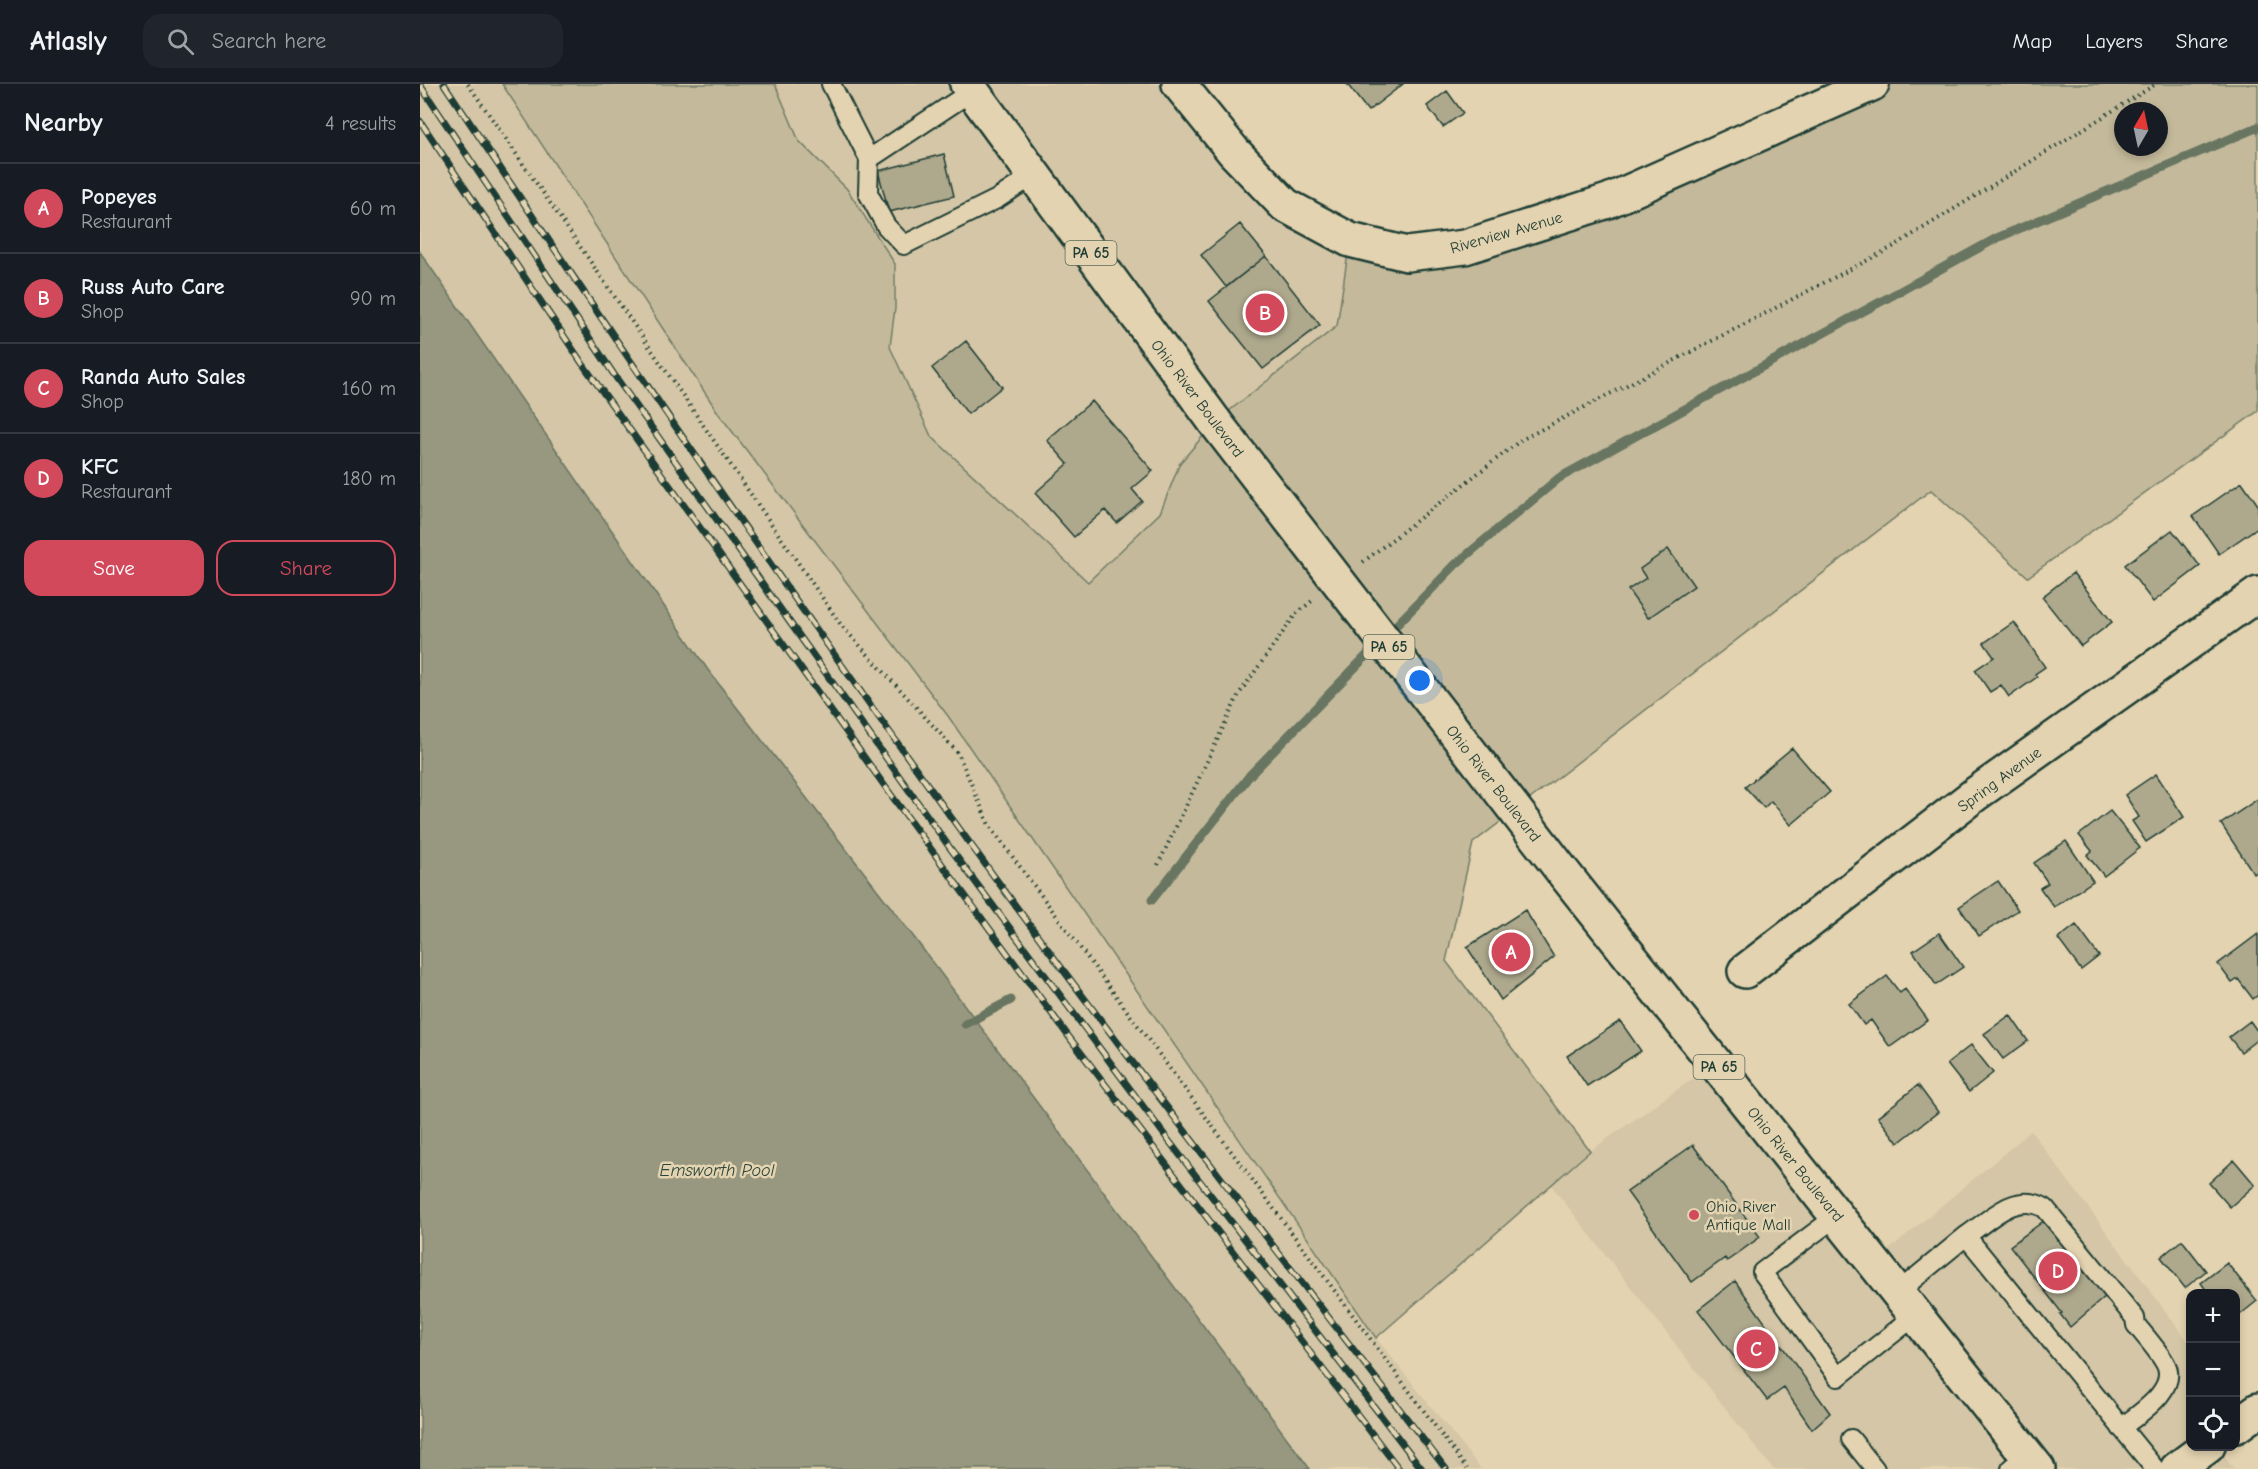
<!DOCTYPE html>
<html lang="en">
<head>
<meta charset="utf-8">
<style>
	:root { --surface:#171b24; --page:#20242c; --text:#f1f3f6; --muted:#9ea1a6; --line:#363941; --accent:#d1495b }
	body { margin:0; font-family:"Comic Neue",sans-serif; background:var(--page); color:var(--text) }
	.controls { position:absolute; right:18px; bottom:18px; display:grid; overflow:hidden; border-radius:12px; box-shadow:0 3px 9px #0003 }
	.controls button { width:54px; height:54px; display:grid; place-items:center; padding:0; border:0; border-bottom:2px solid var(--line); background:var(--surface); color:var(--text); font:30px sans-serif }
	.compass { position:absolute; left:1694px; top:18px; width:54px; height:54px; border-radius:50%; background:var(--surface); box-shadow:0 3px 9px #0003; rotate:9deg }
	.you { position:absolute; left:1000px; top:597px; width:21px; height:21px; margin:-15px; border:4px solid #fff; border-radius:50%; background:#1a73e8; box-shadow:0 0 0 9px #1a73e833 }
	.badge { display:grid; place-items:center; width:39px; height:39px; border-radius:50%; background:var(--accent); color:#fff; font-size:20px; font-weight:700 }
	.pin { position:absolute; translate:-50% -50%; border:3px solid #fff; box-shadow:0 2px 6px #0006 }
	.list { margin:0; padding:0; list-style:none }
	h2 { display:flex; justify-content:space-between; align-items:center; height:78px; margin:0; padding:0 24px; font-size:26px }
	h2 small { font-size:20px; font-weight:400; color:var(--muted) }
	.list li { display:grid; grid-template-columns:39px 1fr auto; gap:18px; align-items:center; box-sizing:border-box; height:90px; padding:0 24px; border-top:2px solid var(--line) }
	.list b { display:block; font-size:22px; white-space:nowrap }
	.list p { margin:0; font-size:20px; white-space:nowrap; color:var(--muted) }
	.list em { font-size:20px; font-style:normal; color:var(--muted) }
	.actions { display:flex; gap:12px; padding:18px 24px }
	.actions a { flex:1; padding:14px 0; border:2px solid var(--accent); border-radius:18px; text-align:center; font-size:21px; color:var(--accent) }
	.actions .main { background:var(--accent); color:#fff }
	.icon { flex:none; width:33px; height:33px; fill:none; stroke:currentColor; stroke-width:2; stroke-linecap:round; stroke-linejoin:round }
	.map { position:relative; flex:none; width:1838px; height:1385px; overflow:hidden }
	header { display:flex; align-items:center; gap:36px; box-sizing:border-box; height:84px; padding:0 30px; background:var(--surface); border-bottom:2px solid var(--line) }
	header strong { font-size:28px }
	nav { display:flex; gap:33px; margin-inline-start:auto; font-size:21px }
	.search { width:420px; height:54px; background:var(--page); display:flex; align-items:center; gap:15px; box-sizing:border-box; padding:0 21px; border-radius:18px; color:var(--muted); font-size:22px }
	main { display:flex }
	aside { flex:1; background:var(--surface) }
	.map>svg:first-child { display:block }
</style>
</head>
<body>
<header>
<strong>Atlasly</strong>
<div class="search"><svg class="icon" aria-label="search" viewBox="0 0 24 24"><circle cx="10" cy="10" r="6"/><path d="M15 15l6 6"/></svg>Search here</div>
<nav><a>Map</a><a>Layers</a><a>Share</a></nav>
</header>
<main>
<aside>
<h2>Nearby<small>4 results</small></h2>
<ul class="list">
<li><span class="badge">A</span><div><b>Popeyes</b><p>Restaurant</p></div><em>60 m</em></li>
<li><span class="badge">B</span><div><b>Russ Auto Care</b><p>Shop</p></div><em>90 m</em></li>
<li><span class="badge">C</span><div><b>Randa Auto Sales</b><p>Shop</p></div><em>160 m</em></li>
<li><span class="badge">D</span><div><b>KFC</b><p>Restaurant</p></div><em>180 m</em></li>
</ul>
<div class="actions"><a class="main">Save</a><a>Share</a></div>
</aside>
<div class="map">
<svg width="1838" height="1385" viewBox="0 0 1838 1385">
	<rect width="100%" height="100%" fill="#e4d3b0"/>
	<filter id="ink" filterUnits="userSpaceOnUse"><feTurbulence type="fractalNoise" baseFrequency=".0167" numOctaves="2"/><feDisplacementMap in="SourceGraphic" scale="12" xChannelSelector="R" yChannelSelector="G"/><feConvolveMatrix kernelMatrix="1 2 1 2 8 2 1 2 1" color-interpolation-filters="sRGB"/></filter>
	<g filter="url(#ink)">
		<!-- built -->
		<path fill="#d4c6a6" d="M0,0h82l217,330 229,302 428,622 105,131h-171l-602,-799 -288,-418z
			M355,0h404l55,68 116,88 -13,86 -122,96 -35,41 -20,50 -72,69 -157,-146 -41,-90 5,-38 -48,-119 -48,-48z
			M1295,979l159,199 157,-131 159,213v102l27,1 17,22h-461l-222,-284 39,-34z"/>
		<!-- green -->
		<path fill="#c4ba9b" stroke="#727c68" stroke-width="1.5" fill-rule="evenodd" d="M82,0h273l24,57 48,48 48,75v44l-5,39 41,89 157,146 72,-69 20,-50 35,-41 122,-96 13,-86 115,7 407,-163h386v327l-230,166 -97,-87 -458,353 -27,118 144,190 -214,187 -428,-622 -229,-302zM1703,27h36v36h-36z"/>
		<!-- water -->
		<path fill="#97987f" stroke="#677461" stroke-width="1.5" d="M0,168l288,418 205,266 397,533h-890z"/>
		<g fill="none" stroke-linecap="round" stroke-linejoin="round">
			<!-- stream -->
			<path stroke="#677461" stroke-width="9" d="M732,816l98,-125 206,-211 103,-86 438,-240 261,-111
				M545,940l46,-24"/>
		</g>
		<!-- building -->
		<path fill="#aea98d" stroke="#1f3d34" stroke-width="1.5" d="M927,0h56l-35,27z
			M1027,7l16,22 -20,14 -16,-21z
			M524,70l10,42 -65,16 -11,-41z
			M820,140l26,32 -40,31 -25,-32z
			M846,172l54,69 -57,44 -54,-68z
			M546,257l36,46 -34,27 -36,-46z
			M672,317l61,70 -21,18 10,12 -25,22 -12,-13 -31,27 -39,-44 33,-29 -21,-24z
			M1822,398l16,23v22l-39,27 -26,-38z
			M1752,446l28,36 -47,36 -28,-37z
			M1248,465l26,37 -46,32 -20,-28 18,-12 -6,-9z
			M1653,489l39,49 -31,24 -39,-49z
			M1594,538l31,45 -10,7 2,3 -28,20 -8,-12 -11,7 -15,-22 19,-13 -10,-14z
			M1372,664l38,44 -39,33 -20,-24 -7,7 -19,-21z
			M1736,690l28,43 -38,25 -14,-21 7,-4 -14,-22z
			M1838,715v72l-4,3 -33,-50z
			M1690,727l30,37 -36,28 -17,-21 5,-4 -13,-16z
			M1646,757l27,40 -39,26 -14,-19 8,-5 -14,-20z
			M1578,797l20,29 -39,26 -20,-29z
			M1105,826l29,47 -53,43 -34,-53z
			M1656,841l23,31 -18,14 -23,-31z
			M1519,849l24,34 -27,18 -23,-34z
			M1838,850v61l-5,4 -15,-20 -6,4 -14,-19z
			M1467,892l13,17 5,-4 23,31 -38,27 -19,-27 -7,5 -15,-21z
			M1590,931l18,26 -25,18 -19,-25z
			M1200,937l21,30 -54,35 -20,-30z
			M1830,937l8,11v7l-17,13 -12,-15z
			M1551,961l22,28 -24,19 -22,-28z
			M1498,1001l20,27 -40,31 -20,-26z
			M1273,1061l67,92 -33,24 -2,-3 -33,24 -65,-90z
			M1814,1076l21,25 -25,22 -21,-24z
			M1625,1136l61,76 -36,31 -10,-13 2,-1 -52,-67z
			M1762,1156l24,31 -21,17 -24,-31z
			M1807,1179l30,38 -21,17v-24h-27l-8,-11z
			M1315,1197l95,132 -18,16 -28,-41 -17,12 -69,-90z"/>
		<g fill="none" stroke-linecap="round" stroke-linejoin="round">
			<!-- lane casing -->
			<g stroke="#1f3d34" stroke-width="22">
				<path id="lane" d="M411,0l38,75 103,-68
					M449,75l-1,34 18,33 18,19 93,-46 37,-24
					M1417,1132l-75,56 76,105 78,-62
					M1546,1152c24,-16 49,-45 79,-28l90,110 1,7c10,12 21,24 29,38 15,26 -27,51 -44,65
					M1478,1208l68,-56 189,233
					M1431,1355l24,30
					M1591,1385l16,-14"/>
			</g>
			<!-- street casing -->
			<g stroke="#1f3d34" stroke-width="38">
				<path id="street" d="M759,0l55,68 51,53 65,35 57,14 58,-7 143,-46 264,-117
					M1325,887l232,-178 281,-199
					M1816,1342l22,-16
					M1757,1385l31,-23"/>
			</g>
			<!-- highway casing -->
			<g stroke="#1f3d34" stroke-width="38">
				<path id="highway" d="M547,0l248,338
					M1143,788l475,597"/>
			</g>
			<!-- path -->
			<path stroke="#1f3d34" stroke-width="4" stroke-dasharray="1.5 4.5" stroke-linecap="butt" d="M48,0l373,541 117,128 31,72 478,644
				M943,478l158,-122 370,-192 265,-164
				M738,781l81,-171 57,-80 16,-13"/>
			<!-- lane -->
			<use href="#lane" stroke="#e4d3b0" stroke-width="18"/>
			<!-- street -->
			<use href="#street" stroke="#e4d3b0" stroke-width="33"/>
			<!-- highway -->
			<use href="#highway" stroke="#e4d3b0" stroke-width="33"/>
			<!-- rail casing -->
			<g stroke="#1f3d34" stroke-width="7">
				<path id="rail" d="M24,0c154,231 310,461 473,686 170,238 350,468 529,699
					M0,1l197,294 333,469 219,293 253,328
					M0,37l162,242 307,429 180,245 330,432"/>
			</g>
			<!-- rail -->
			<use href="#rail" stroke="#e4d3b0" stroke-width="4.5" stroke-dasharray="14" stroke-linecap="butt"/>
			<!-- highway-bridge casing -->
			<g stroke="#1f3d34" stroke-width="38" stroke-linecap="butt">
				<path id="highway-bridge" d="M795,338l348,450"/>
			</g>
			<!-- highway-bridge -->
			<use href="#highway-bridge" stroke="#e4d3b0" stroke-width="33"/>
		</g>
	</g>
	<!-- markers -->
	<circle fill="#d1495b" stroke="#e4d3b0" stroke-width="2" cx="1274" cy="1131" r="6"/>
	<g text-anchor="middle" stroke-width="5" stroke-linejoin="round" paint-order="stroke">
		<!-- shield labels -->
		<g fill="#e4d3b0" stroke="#5a6a59" stroke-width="1.5">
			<rect x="645.5" y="157" width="51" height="24" rx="4.5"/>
			<rect x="943.5" y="551" width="51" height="24" rx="4.5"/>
			<rect x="1273.5" y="971" width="51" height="24" rx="4.5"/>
		</g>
		<g font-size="15" font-weight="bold" fill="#1f3d34">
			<text x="671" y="174">PA 65</text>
			<text x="969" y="568">PA 65</text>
			<text x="1299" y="988">PA 65</text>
		</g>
		<!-- street labels -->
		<g font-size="16" fill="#1f3d34" stroke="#e4d3b0">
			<text transform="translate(1086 148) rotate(-16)" y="6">Riverview Avenue</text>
			<text transform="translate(778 314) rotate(53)" y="6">Ohio River Boulevard</text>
			<text transform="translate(1579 695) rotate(-36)" y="6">Spring Avenue</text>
			<text transform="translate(1074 699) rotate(52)" y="6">Ohio River Boulevard</text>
			<text transform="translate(1376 1080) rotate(51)" y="6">Ohio River Boulevard</text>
		</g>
		<!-- poi labels -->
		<g font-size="16" fill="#1f3d34" stroke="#e4d3b0" text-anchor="start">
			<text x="1286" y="1128">Ohio River<tspan x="1286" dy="18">Antique Mall</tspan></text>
		</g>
		<!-- water labels -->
		<g font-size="18" font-style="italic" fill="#2b463c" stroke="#e4d3b0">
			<text x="297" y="1092">Emsworth Pool</text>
		</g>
	</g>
</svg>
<div class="controls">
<button>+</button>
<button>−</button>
<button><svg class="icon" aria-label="locate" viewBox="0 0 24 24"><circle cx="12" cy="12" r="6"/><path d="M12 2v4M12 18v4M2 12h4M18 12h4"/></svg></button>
</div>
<svg class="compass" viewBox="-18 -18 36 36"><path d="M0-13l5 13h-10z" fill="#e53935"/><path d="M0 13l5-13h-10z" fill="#9ea1a6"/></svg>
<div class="you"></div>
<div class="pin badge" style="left:1091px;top:868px">A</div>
<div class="pin badge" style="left:845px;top:229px">B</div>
<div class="pin badge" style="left:1336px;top:1265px">C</div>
<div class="pin badge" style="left:1638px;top:1187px">D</div>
</div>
</main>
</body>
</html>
